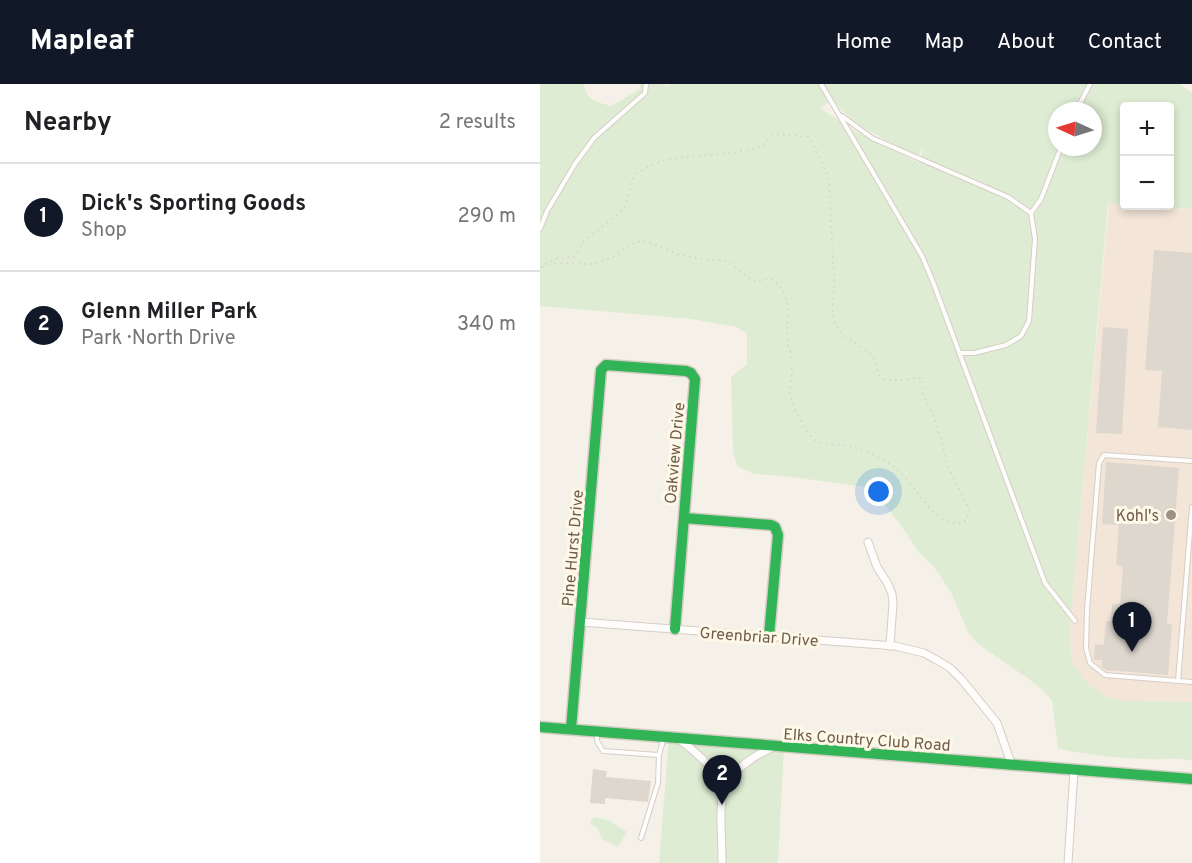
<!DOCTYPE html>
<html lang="en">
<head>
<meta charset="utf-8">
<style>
	:root { --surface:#fff; --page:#f2f2f2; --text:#202124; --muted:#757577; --line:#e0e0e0; --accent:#111827 }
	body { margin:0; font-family:Overpass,sans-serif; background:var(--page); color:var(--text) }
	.controls { position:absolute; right:18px; top:18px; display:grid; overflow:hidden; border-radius:6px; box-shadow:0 3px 9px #0003 }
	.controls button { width:54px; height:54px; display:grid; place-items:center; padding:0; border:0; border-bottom:2px solid var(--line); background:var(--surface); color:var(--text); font:30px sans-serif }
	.compass { position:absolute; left:508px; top:18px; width:54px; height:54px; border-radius:50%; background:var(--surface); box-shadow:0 3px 9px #0003; rotate:274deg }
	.you { position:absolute; left:339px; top:408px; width:21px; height:21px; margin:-15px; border:4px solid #fff; border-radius:50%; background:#1a73e8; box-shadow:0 0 0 9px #1a73e833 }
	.badge { display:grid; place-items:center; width:39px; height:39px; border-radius:50%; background:var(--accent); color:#fff; font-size:20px; font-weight:700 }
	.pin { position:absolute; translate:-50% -50px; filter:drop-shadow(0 2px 3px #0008) }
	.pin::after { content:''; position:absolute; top:32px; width:21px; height:18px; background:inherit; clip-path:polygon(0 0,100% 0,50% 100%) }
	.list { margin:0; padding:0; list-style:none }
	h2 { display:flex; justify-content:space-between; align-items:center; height:78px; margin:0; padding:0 24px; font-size:26px }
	h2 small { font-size:20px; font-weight:400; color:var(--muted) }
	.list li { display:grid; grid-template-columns:39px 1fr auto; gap:18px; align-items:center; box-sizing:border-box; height:108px; padding:0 24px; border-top:2px solid var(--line) }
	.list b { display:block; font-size:22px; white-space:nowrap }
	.list p { margin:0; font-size:20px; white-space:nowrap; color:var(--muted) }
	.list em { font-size:20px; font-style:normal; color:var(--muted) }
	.map { position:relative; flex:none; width:652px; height:779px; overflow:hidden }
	header { display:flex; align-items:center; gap:36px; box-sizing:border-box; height:84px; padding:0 30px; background:var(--accent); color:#fff }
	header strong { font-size:28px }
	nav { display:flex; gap:33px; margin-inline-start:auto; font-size:21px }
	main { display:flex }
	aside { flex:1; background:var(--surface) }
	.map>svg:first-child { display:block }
</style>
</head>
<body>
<header>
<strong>Mapleaf</strong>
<nav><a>Home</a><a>Map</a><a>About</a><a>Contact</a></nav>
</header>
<main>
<aside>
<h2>Nearby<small>2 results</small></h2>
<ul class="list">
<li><span class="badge">1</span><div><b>Dick's Sporting Goods</b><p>Shop</p></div><em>290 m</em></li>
<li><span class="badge">2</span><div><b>Glenn Miller Park</b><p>Park · North Drive</p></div><em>340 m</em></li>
</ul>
</aside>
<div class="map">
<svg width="652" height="779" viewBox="0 0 652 779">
	<rect width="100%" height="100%" fill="#f5f1e8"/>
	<!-- commercial -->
	<path fill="#f3e5d8" d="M569,119l15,1v2l68,3v493l-67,-1 -20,-4 -18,-14 -16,-22 -1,-32z"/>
	<!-- green -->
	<path fill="#deecd3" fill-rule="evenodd" d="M0,0h44c2,16 13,18 27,22l29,-17v-5h24l2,3 6,-3h508l12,9v116l-42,-3h20v-100h-46v98l-16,-1 -38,426 1,32 16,22 18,14 20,4 67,1v59c-14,-4 -28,-1 -43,-2 -31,0 -61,-5 -91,-10l-6,-48 -9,-11 -17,-13 -47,-32 -11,-13 -17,-40 -17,-25 -17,-17 -14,-22 -31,-40 -87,-12 -31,-2 -17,-8 -4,-14 -2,-75 16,-13v-30l-10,-7 -46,-8 -151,-13zM293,16c23,28 53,41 86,55l5,-11 -5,19 -63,-31 -36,-24zM517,27h36v36h-36z
		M129,653l115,9 -6,117h-119z
		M54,733l14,3 19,12 -9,15 -16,-8 -5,-11 -6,-4 -1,-3z"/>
	<!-- building -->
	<path fill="#ded7ce" d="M614,166l38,3v177l-34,-3 4,-56 -17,-1z
		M563,243l25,2 -6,105 -26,-1z
		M566,378l73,6 -12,156h5l-4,51 -62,-5 -4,-3v-7h-8l1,-16 9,1 2,-24h5l1,-17h8l3,-36 -7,-4 3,-39 -17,-1z
		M53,685l14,2 -1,6 45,4 -3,21 -43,-4v6l-15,-1z"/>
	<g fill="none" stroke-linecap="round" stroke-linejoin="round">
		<!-- lane casing -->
		<g stroke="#d4cec6" stroke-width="6">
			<path id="lane" d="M281,0l101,172 11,26 112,301 30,38
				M536,27l14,-27
				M302,32l30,22 136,59 23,16
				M0,145l7,-18 28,-47 19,-26 51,-45 1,-9
				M419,269h15l32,-8 15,-9 8,-15 6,-82 -4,-26 10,-14 20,-52
				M652,377l-88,-6 -5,8 -12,147 -1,38 4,15 15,12 87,7
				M638,597l14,-174
				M57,647v10l6,10 56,4
				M101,754l17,-55 1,-28 5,-18"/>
		</g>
		<!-- street casing -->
		<g stroke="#d4cec6" stroke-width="9">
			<path id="street" d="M328,458l9,25 11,17 4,10 1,9 -3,43
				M41,538l314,24 29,7 11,6 15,9 12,12 35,43 14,40
				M139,655c20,16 37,28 43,54
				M182,779c0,-63 -13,-85 51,-116
				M528,779l6,-93"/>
		</g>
		<!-- fast casing -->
		<g stroke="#d3cdc3" stroke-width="13">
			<path id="fast" d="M144,434l87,7 4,2 3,8 -9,101
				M0,643l652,52
				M31,645l30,-359 5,-5 80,6 5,2 4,6 -20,250"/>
		</g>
		<!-- path -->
		<path stroke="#d6d0ca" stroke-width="1.5" stroke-dasharray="1.5 4.5" stroke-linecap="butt" d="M0,183l17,-9 17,-1 9,-15 41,-33 10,-33 10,-7 15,-7 17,-4 55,-5 30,-6 10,-11 9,-2 29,3 20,40 4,88c5,18 -4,38 1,56 5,16 27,23 38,35 5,6 5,15 9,22 13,5 26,0 41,0l1,17 12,25 14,49 20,39 -2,12 -10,4c-30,-5 -40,-40 -63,-57 -12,-9 -30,-18 -45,-21 -11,-3 -27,1 -35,-7 -8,-8 -20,-29 -23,-40 -3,-10 2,-25 1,-36 0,-8 -4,-15 -5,-22 -1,-27 8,-43 -16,-63l-14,3 -6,-1 -23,-19 -26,-2 -22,-4 -36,-15 -15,5 -14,11 -20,8 -38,-1 -17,4"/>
		<!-- lane -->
		<use href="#lane" stroke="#fefdfc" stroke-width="4"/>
		<!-- street -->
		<use href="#street" stroke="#fefdfc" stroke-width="7"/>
		<!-- fast -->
		<use href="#fast" stroke="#30b455" stroke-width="10"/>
	</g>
	<!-- markers -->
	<circle fill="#9f9181" stroke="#fef8e8" stroke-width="2" cx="631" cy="431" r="6"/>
	<g text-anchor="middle" stroke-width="6" stroke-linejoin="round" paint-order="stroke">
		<!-- street labels -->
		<g font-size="16" fill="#715d4a" stroke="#fef8e8">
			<text transform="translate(134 369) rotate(-85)" y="6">Oakview Drive</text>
			<text transform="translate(32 464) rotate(-85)" y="6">Pine Hurst Drive</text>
			<text transform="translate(219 552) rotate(4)" y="6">Greenbriar Drive</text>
			<text transform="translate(327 655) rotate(4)" y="6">Elks Country Club Road</text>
		</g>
		<!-- poi labels -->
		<g font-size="16" fill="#715d4a" stroke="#fef8e8" text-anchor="end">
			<text x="619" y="437">Kohl's</text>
		</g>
	</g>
</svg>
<div class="controls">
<button>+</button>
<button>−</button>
</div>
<svg class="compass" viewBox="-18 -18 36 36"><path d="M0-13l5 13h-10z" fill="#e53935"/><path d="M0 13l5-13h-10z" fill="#757577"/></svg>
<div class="you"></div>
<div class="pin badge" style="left:592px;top:568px">1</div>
<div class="pin badge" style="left:182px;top:721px">2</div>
</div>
</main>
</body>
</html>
